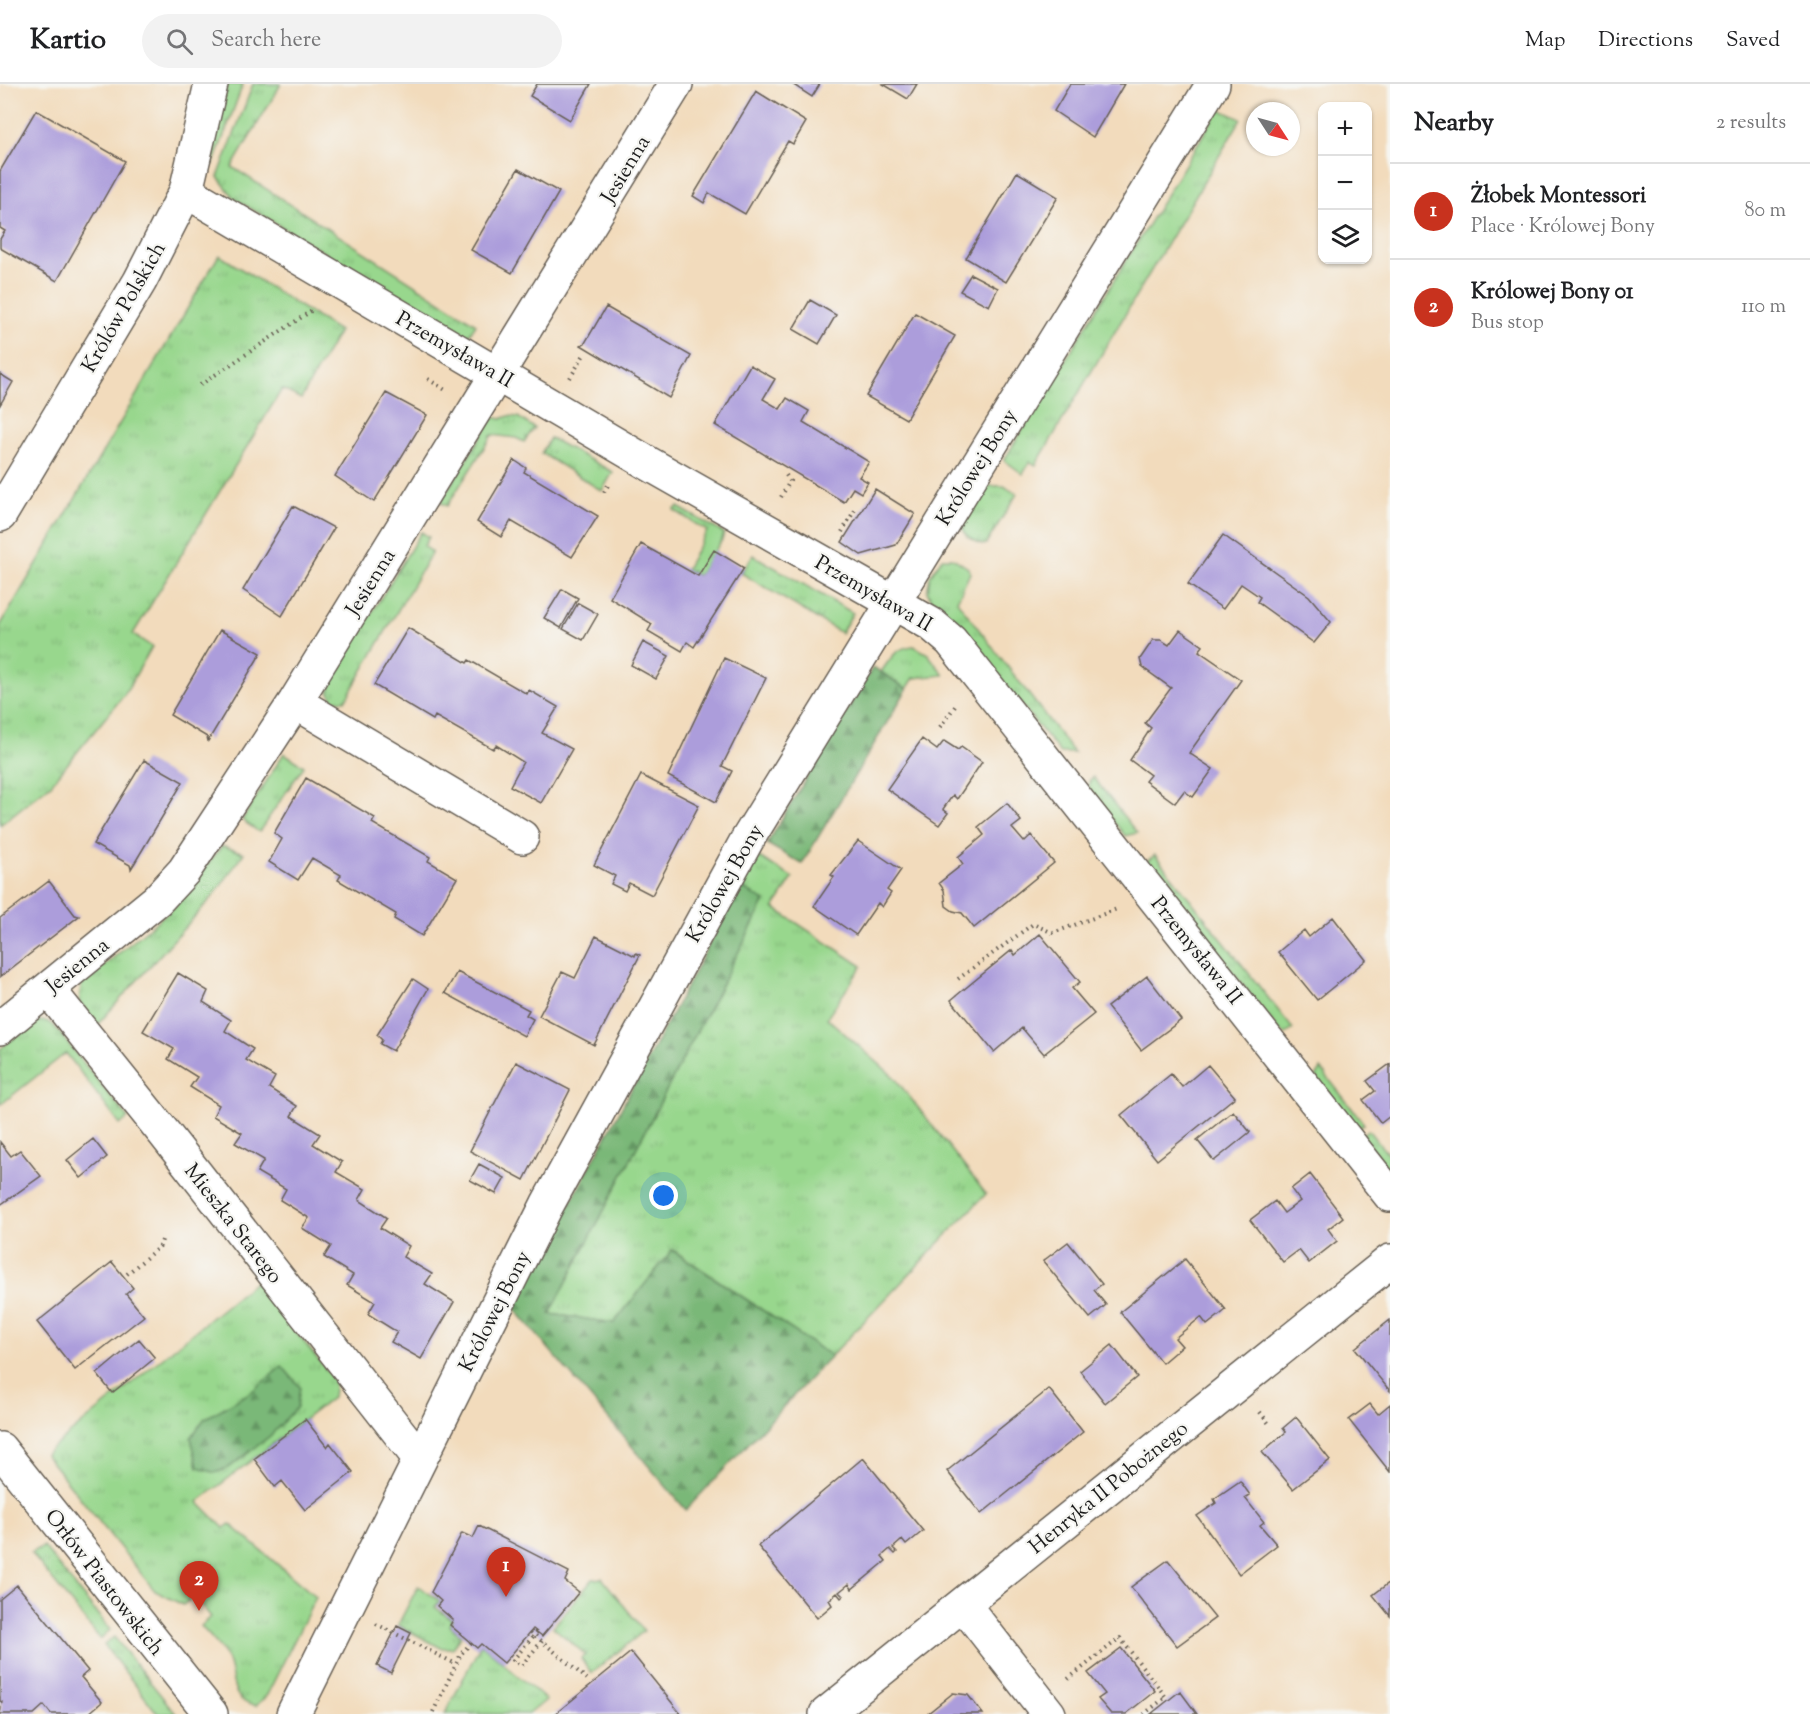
<!DOCTYPE html>
<html lang="en">
<head>
<meta charset="utf-8">
<style>
	:root { --surface:#fff; --page:#f2f2f2; --text:#202124; --muted:#757577; --line:#e0e0e0; --accent:#c8321e }
	body { margin:0; font-family:"Sorts Mill Goudy",serif; background:var(--page); color:var(--text) }
	.controls { position:absolute; right:18px; top:18px; display:grid; overflow:hidden; border-radius:12px; box-shadow:0 2px 4px #0004 }
	.controls button { width:54px; height:54px; display:grid; place-items:center; padding:0; border:0; border-bottom:2px solid var(--line); background:var(--surface); color:var(--text); font:30px sans-serif }
	.compass { position:absolute; left:1246px; top:18px; width:54px; height:54px; border-radius:50%; background:var(--surface); box-shadow:0 2px 4px #0004; rotate:126deg }
	.you { position:absolute; left:664px; top:1112px; width:21px; height:21px; margin:-15px; border:4px solid #fff; border-radius:50%; background:#1a73e8; box-shadow:0 0 0 9px #1a73e833 }
	.badge { display:grid; place-items:center; width:39px; height:39px; border-radius:50%; background:var(--accent); color:#fff; font-size:20px; font-weight:700 }
	.pin { position:absolute; translate:-50% -50px; filter:drop-shadow(0 2px 3px #0008) }
	.pin::after { content:''; position:absolute; top:32px; width:21px; height:18px; background:inherit; clip-path:polygon(0 0,100% 0,50% 100%) }
	.list { margin:0; padding:0; list-style:none }
	h2 { display:flex; justify-content:space-between; align-items:center; height:78px; margin:0; padding:0 24px; font-size:26px }
	h2 small { font-size:20px; font-weight:400; color:var(--muted) }
	.list li { display:grid; grid-template-columns:39px 1fr auto; gap:18px; align-items:center; box-sizing:border-box; height:96px; padding:0 24px; border-top:2px solid var(--line) }
	.list b { display:block; font-size:22px; white-space:nowrap }
	.list p { margin:0; font-size:20px; white-space:nowrap; color:var(--muted) }
	.list em { font-size:20px; font-style:normal; color:var(--muted) }
	.icon { flex:none; width:33px; height:33px; fill:none; stroke:currentColor; stroke-width:2; stroke-linecap:round; stroke-linejoin:round }
	.map { position:relative; flex:none; width:1390px; height:1630px; overflow:hidden }
	header { display:flex; align-items:center; gap:36px; box-sizing:border-box; height:84px; padding:0 30px; background:var(--surface); border-bottom:2px solid var(--line) }
	header strong { font-size:28px }
	nav { display:flex; gap:33px; margin-inline-start:auto; font-size:21px }
	.search { width:420px; height:54px; background:var(--page); display:flex; align-items:center; gap:15px; box-sizing:border-box; padding:0 21px; border-radius:33px; color:var(--muted); font-size:22px }
	main { display:flex }
	aside { flex:1; background:var(--surface) }
	.map>svg:first-child { display:block }
</style>
</head>
<body>
<header>
<strong>Kartio</strong>
<div class="search"><svg class="icon" aria-label="search" viewBox="0 0 24 24"><circle cx="10" cy="10" r="6"/><path d="M15 15l6 6"/></svg>Search here</div>
<nav><a>Map</a><a>Directions</a><a>Saved</a></nav>
</header>
<main>
<div class="map">
<svg width="1390" height="1630" viewBox="0 0 1390 1630">
	<defs>
		<pattern id="grass-tufts" width="24" height="20" patternUnits="userSpaceOnUse" patternTransform="scale(1.5)"><rect width="24" height="20" fill="#98d78d"/><path d="M3 7l-1-3M5 7V3M7 7l1-3M15 17l-1-3M17 17v-4M19 17l1-3" fill="none" stroke="#82b879"/></pattern>
		<pattern id="forest-firs" width="22" height="20" patternUnits="userSpaceOnUse" patternTransform="scale(1.5)"><rect width="22" height="20" fill="#7ab878"/><path d="M5 1l3.5 6h-7zM16 11l3.5 6h-7z" fill="#639562"/></pattern>
	</defs>
	<rect width="100%" height="100%" fill="#f6f6f2"/>
	<filter id="ink" filterUnits="userSpaceOnUse"><feTurbulence type="fractalNoise" baseFrequency=".0167" numOctaves="2"/><feDisplacementMap in="SourceGraphic" scale="12" xChannelSelector="R" yChannelSelector="G"/><feConvolveMatrix kernelMatrix="1 2 1 2 8 2 1 2 1" color-interpolation-filters="sRGB"/></filter>
	<filter id="wash" filterUnits="userSpaceOnUse"><feTurbulence type="fractalNoise" baseFrequency=".008" numOctaves="4" result="noise"/><feDisplacementMap in="SourceGraphic" scale="24" xChannelSelector="R" yChannelSelector="G"/><feGaussianBlur stdDeviation="1.35" result="paint"/><feColorMatrix in="noise" values="0 0 0 0 0 0 0 0 0 0 0 0 0 0 0 0 0 1.4 0 .05"/><feComposite in="paint" operator="in"/></filter>
	<g filter="url(#wash)">
		<rect width="100%" height="100%" fill="#f2dbbc"/>
		<!-- grass -->
		<path fill="url(#grass-tufts)" stroke="#5a7a54" stroke-width="1.5" d="M227,0h16l-30,81 -3,-8z
			M253,0h28l-49,83 244,157 -9,14 -232,-139 -17,-22z
			M1219,25l22,10 -205,346 -6,-3 -7,12 -19,-14z
			M219,171l120,76 -38,68 -19,-10 -149,245 19,13 -28,48 -73,89 -51,41v-199z
			M509,332l9,1 16,11 -10,14 -8,-4 -24,-3 -45,71 -7,-4 53,-85 8,2z
			M550,354l63,34 -11,19 -61,-38z
			M986,402h18l13,8 -31,50 -4,1 -15,-9 -6,-10z
			M678,423l46,26 -2,7 -24,36 -12,-7 21,-38 -33,-21z
			M421,448l8,5 -5,9 8,6 -87,149 -12,-1 -4,-9 3,-13z
			M753,471l100,58 -12,20 -100,-60z
			M942,474h11l15,10 2,5 -13,28 117,152h-14l-105,-131 -18,-13 -10,-17 3,-16z
			M914,562l14,8 16,21 -30,3 -7,11 -26,-17c10,-14 15,-25 33,-26z
			M284,669l20,13 -45,66 -17,-12z
			M1093,693l44,56 -12,3 -37,-47 1,-8z
			M222,762l22,7 -29,41 -118,131 -18,-23 2,-17 93,-78z
			M1155,771l138,174 -7,5 -7,-3 -133,-169z
			M759,773l34,21 -19,30 88,58 -35,52 67,59 92,117 -155,162 -158,-106 -59,73 -64,-9 214,-412 -24,-15z
			M36,937h11l7,5 74,92 -8,7 -54,-72 -66,52v-56z
			M1321,985l43,55 -7,6 -41,-53z
			M1368,1046l22,27v15l-29,-37z
			M256,1197l79,100 -2,16 -135,105 26,26 6,-4 86,73 -49,98 -11,11c-26,-4 -21,-26 -28,-45 -5,-12 -19,-25 -27,-35l10,-9 -17,-21 -11,9 -28,-14 -110,-137z
			M43,1462l67,84 -10,9 -69,-86z
			M602,1494l42,53 -52,42 -11,-14 5,-4 -33,-28 40,-48z
			M418,1502l22,15 -5,6 17,13 -3,5 12,11 -9,12h-11l-43,-23z
			M114,1553l62,77h-18l-54,-69z
			M481,1560l65,56 -17,14h-84z"/>
		<!-- forest -->
		<path fill="url(#forest-firs)" stroke="#4b6a4a" stroke-width="1.5" d="M873,583l34,22 -105,175 -35,-20z
			M740,803l25,14 -215,413 64,9 58,-73 159,106 -145,154 -172,-202z
			M282,1282l18,21 -3,20 -27,29 -40,31 -15,6 -17,-6 -7,-29 13,-19 47,-27z"/>
		<g id="blocks">
			<!-- building -->
			<path fill="#ac9ddb" d="M537,0h54l-21,36 -40,-24z
				M792,0h28l-8,13z
				M883,0h34l-9,15z
				M1070,0h54l-31,53 -39,-26z
				M756,7l50,31 -13,22 -5,-3 -43,73 -36,-21 -5,10 -11,-7z
				M36,26l89,51 -68,120 -57,-33v-9l5,-8 -5,-3v-57z
				M518,85l41,23 -47,81 -41,-23z
				M1017,88l41,25 -52,85 -40,-24z
				M971,190l27,14 -9,18 -29,-15z
				M810,216l26,15 -17,29 -26,-15z
				M606,223l85,49 -22,42 -88,-53 4,-2z
				M915,229l40,23 -49,83 -40,-23z
				M750,281l25,14 -12,20 17,10 7,-11 22,13 -6,11 66,40 -10,15 9,5 -7,11 -8,-5 -9,14 -129,-77z
				M0,290l13,8 -13,23z
				M386,309l41,22 -53,87 -39,-26z
				M514,376l12,8 -2,4 74,44 -26,41 -61,-36 -10,16 -24,-15z
				M875,405l40,25 -19,31 -35,10 -19,-13z
				M293,422l41,22 -52,88 -39,-26z
				M1223,451l86,61 22,26 -17,21 -57,-41 3,-5 -19,-13 -18,25 -35,-25z
				M641,460l57,32 16,-26 30,18 -50,79 -7,-5 -5,9 -34,-20 4,-7 -42,-26z
				M562,505l16,9 -17,30 -17,-10z
				M578,519l20,11 -15,26 -20,-11z
				M408,544l59,35 2,-3 58,34 2,-4 29,17 -16,26 30,16 -31,54 -31,-17 13,-24 -27,-17 -3,4 -58,-33 -2,4 -59,-35z
				M220,546l41,23 -53,88 -1,-4 -37,-22z
				M1180,546l23,16 -4,5 42,29 -52,73 24,16 -20,28 -9,-6 -9,12 -30,-22 5,-6 -20,-15 21,-32 -6,-5 26,-35 -29,-21 -2,-8 13,-19h8l8,5z
				M643,558l26,14 -13,23 -25,-14z
				M724,574l42,20 -44,88 10,5 -16,31 -48,-26z
				M922,655l15,11 7,-9 14,9 3,-3 21,15 -25,37 -4,-4 -10,14 5,4 -9,12 -52,-36z
				M144,676l39,22 -52,87 -1,-4 -37,-21z
				M641,691l58,30 -47,90 -23,-12 -4,8 -14,-7 4,-8 -21,-11z
				M306,694l69,40 -3,5 58,34 -2,4 29,17 -35,58 -28,-17 2,-5 -58,-34 3,-5 -29,-17 -14,22 -29,-18 13,-23 -8,-6z
				M1007,719l14,18 -9,7 12,14 7,-7 23,28 -80,65 -12,-15 -9,-2 -7,-5 -2,-16 -5,-7 24,-19 -5,-7 26,-22 -6,-8z
				M858,757l43,29 -14,20 4,3 -9,14 -4,-4 -22,32 -42,-29 20,-29 -3,-2z
				M49,797l26,34 4,1 -79,61v-59z
				M1333,833l33,43 -49,40 -39,-48 26,-22 5,7z
				M1040,850l40,48 -8,6 22,26 -50,40 -22,-26 -28,24 -43,-52 61,-50 3,5z
				M596,852l39,20 1,-3 4,2 -46,90 -55,-29 23,-44 13,6z
				M457,888l72,38 -3,5 7,4 -9,17 -79,-43z
				M178,889l30,18 -5,11 28,18 -6,11 28,18 -7,11 29,17 -6,11 28,18 -6,10 29,18 -7,10 29,18 -6,10 29,17 -6,11 28,18 -7,10 29,18 -6,11 29,17 -7,10 29,18 -33,57 -30,-17 6,-10 -29,-18 7,-12 -28,-17 6,-10 -29,-18 7,-11 -29,-18 7,-10 -29,-18 6,-11 -29,-17 7,-12 -29,-17 7,-10 -29,-17 6,-11 -29,-18 7,-10 -29,-18 6,-10 -31,-18z
				M1147,892l34,44 -40,30 -34,-43z
				M413,895l15,10 -35,62 -13,-7 2,-4 -5,-5z
				M516,978l54,28 -46,90 -54,-29z
				M1390,980v52l-9,7 -18,-23 12,-9 -8,-10z
				M1208,981l27,32 -78,63 -36,-45 50,-41 11,13z
				M1233,1027l17,21 -36,29 -17,-21z
				M93,1055l14,18 -26,21 -14,-18z
				M0,1058l11,14 9,-6 21,26 -41,29z
				M479,1080l26,14 -9,16 -26,-14z
				M1310,1090l33,43 -15,12 9,12 -28,22 -10,-13 -16,12 -33,-42 25,-19 9,12 16,-12 -9,-12z
				M1068,1158l34,42 -8,6 12,15 -16,13 -47,-57z
				M1185,1175l41,51 -19,15 -6,-8 -26,21 7,8 -20,17 -42,-51z
				M112,1178l21,26 -7,6 18,22 -69,54 -38,-48z
				M1390,1236v71l-35,-43z
				M139,1255l16,19 -43,35 -15,-19z
				M1112,1261l25,32 -32,26 -25,-32z
				M1049,1305l34,43 -102,82 -34,-43z
				M1370,1320l8,10 12,-10v68l-41,-52z
				M1296,1333l34,43 -37,29 -31,-37 24,-20 -3,-4z
				M305,1335l22,28 3,-4 23,29 -48,38 -23,-29 -7,6 -21,-28z
				M863,1374l60,73 -17,14 -4,-5 -9,8 4,4 -2,2 -5,-5 -8,7 4,5 -34,28 -3,-5 -10,8 4,4 -2,2 -4,-5 -8,7 3,5 -15,13 -59,-72z
				M1240,1397l10,14 -5,3 19,24 -4,3 17,20 -38,29 -42,-58 19,-13 -2,-4z
				M479,1442l90,46 -4,9 14,11 -37,44 -9,-7 -29,34 -23,-19 -4,4 -27,-23 3,-5 -16,-14 4,-5 -10,-9 31,-59 11,5z
				M1168,1476l47,58 -38,28 -46,-59z
				M1390,1498v34l-17,-21z
				M17,1501l71,86 -7,6 21,25 -14,12h-37l-7,-9 -10,9h-34l2,-12 -2,-1v-102z
				M397,1542l14,7 -20,40 -14,-7z
				M1121,1564l34,43 -29,23h-15l-13,-15 7,-5 -17,-21z
				M631,1568l50,62h-126z
				M1180,1607l17,23h-46z
				M953,1609l15,2 15,19h-56z"/>
		</g>
	</g>
	<g filter="url(#ink)">
		<use href="#blocks" fill-opacity="0" stroke="#675f54" stroke-width="1.5"/>
		<g fill="none" stroke-linecap="round" stroke-linejoin="round">
			<!-- minor casing -->
			<g stroke="#675f54" stroke-width="36">
				<path id="minor" d="M186,107l460,271 285,162 20,17 439,554
					M0,431l140,-234 46,-90 25,-107
					M295,618l227,135
					M48,905l116,144 255,325
					M0,944l157,-128 27,-29 111,-169 381,-618
					M963,1520l86,110
					M293,1630l254,-509 200,-365 466,-756
					M826,1630l564,-453"/>
			</g>
			<!-- tertiary casing -->
			<g stroke="#675f54" stroke-width="36">
				<path id="tertiary" d="M0,1365l211,265"/>
			</g>
			<!-- path -->
			<path stroke="#675f54" stroke-width="4" stroke-dasharray="1.5 4.5" stroke-linecap="butt" d="M570,294l15,-25
				M428,295l19,12
				M200,301l114,-76
				M604,408l6,-10
				M781,413l9,-16 -6,-9
				M842,448l15,-26
				M940,643l16,-22
				M958,895l75,-55 20,9 64,-24
				M127,1190l33,-28 3,-9
				M1260,1328l10,13
				M376,1540l80,40
				M531,1548l56,47
				M537,1548l-24,28 8,6 21,-25
				M1068,1595l52,-41 46,59 -22,17
				M433,1628l28,-58 10,-11"/>
			<!-- minor -->
			<use href="#minor" stroke="#fff" stroke-width="33"/>
			<!-- tertiary -->
			<use href="#tertiary" stroke="#fff" stroke-width="33"/>
		</g>
	</g>
	<g text-anchor="middle" stroke-width="4.5" stroke-linejoin="round" paint-order="stroke">
		<!-- street labels -->
		<g font-size="21" fill="#1c1c1c" stroke="#f6f6f2">
			<text transform="translate(625 85) rotate(-59)" y="7">Jesienna</text>
			<text transform="translate(123 223) rotate(-60)" y="7">Królów Polskich</text>
			<text transform="translate(455 265) rotate(30)" y="7">Przemysława II</text>
			<text transform="translate(976 383) rotate(-58)" y="7">Królowej Bony</text>
			<text transform="translate(370 498) rotate(-58)" y="7">Jesienna</text>
			<text transform="translate(874 509) rotate(30)" y="7">Przemysława II</text>
			<text transform="translate(724 799) rotate(-60)" y="7">Królowej Bony</text>
			<text transform="translate(1197 866) rotate(51)" y="7">Przemysława II</text>
			<text transform="translate(77 881) rotate(-39)" y="7">Jesienna</text>
			<text transform="translate(234 1139) rotate(52)" y="7">Mieszka Starego</text>
			<text transform="translate(494 1227) rotate(-63)" y="7">Królowej Bony</text>
			<text transform="translate(1108 1403) rotate(-39)" y="7">Henryka II Pobożnego</text>
			<text transform="translate(105 1498) rotate(52)" y="7">Orłów Piastowskich</text>
		</g>
	</g>
</svg>
<div class="controls">
<button>+</button>
<button>−</button>
<button><svg class="icon" aria-label="layers" viewBox="0 0 24 24"><path d="M12 4l9 5-9 5-9-5zM3 14l9 5 9-5"/></svg></button>
</div>
<svg class="compass" viewBox="-18 -18 36 36"><path d="M0-13l5 13h-10z" fill="#e53935"/><path d="M0 13l5-13h-10z" fill="#757577"/></svg>
<div class="you"></div>
<div class="pin badge" style="left:506px;top:1513px">1</div>
<div class="pin badge" style="left:199px;top:1527px">2</div>
</div>
<aside>
<h2>Nearby<small>2 results</small></h2>
<ul class="list">
<li><span class="badge">1</span><div><b>Żłobek Montessori</b><p>Place · Królowej Bony</p></div><em>80 m</em></li>
<li><span class="badge">2</span><div><b>Królowej Bony 01</b><p>Bus stop</p></div><em>110 m</em></li>
</ul>
</aside>
</main>
</body>
</html>
